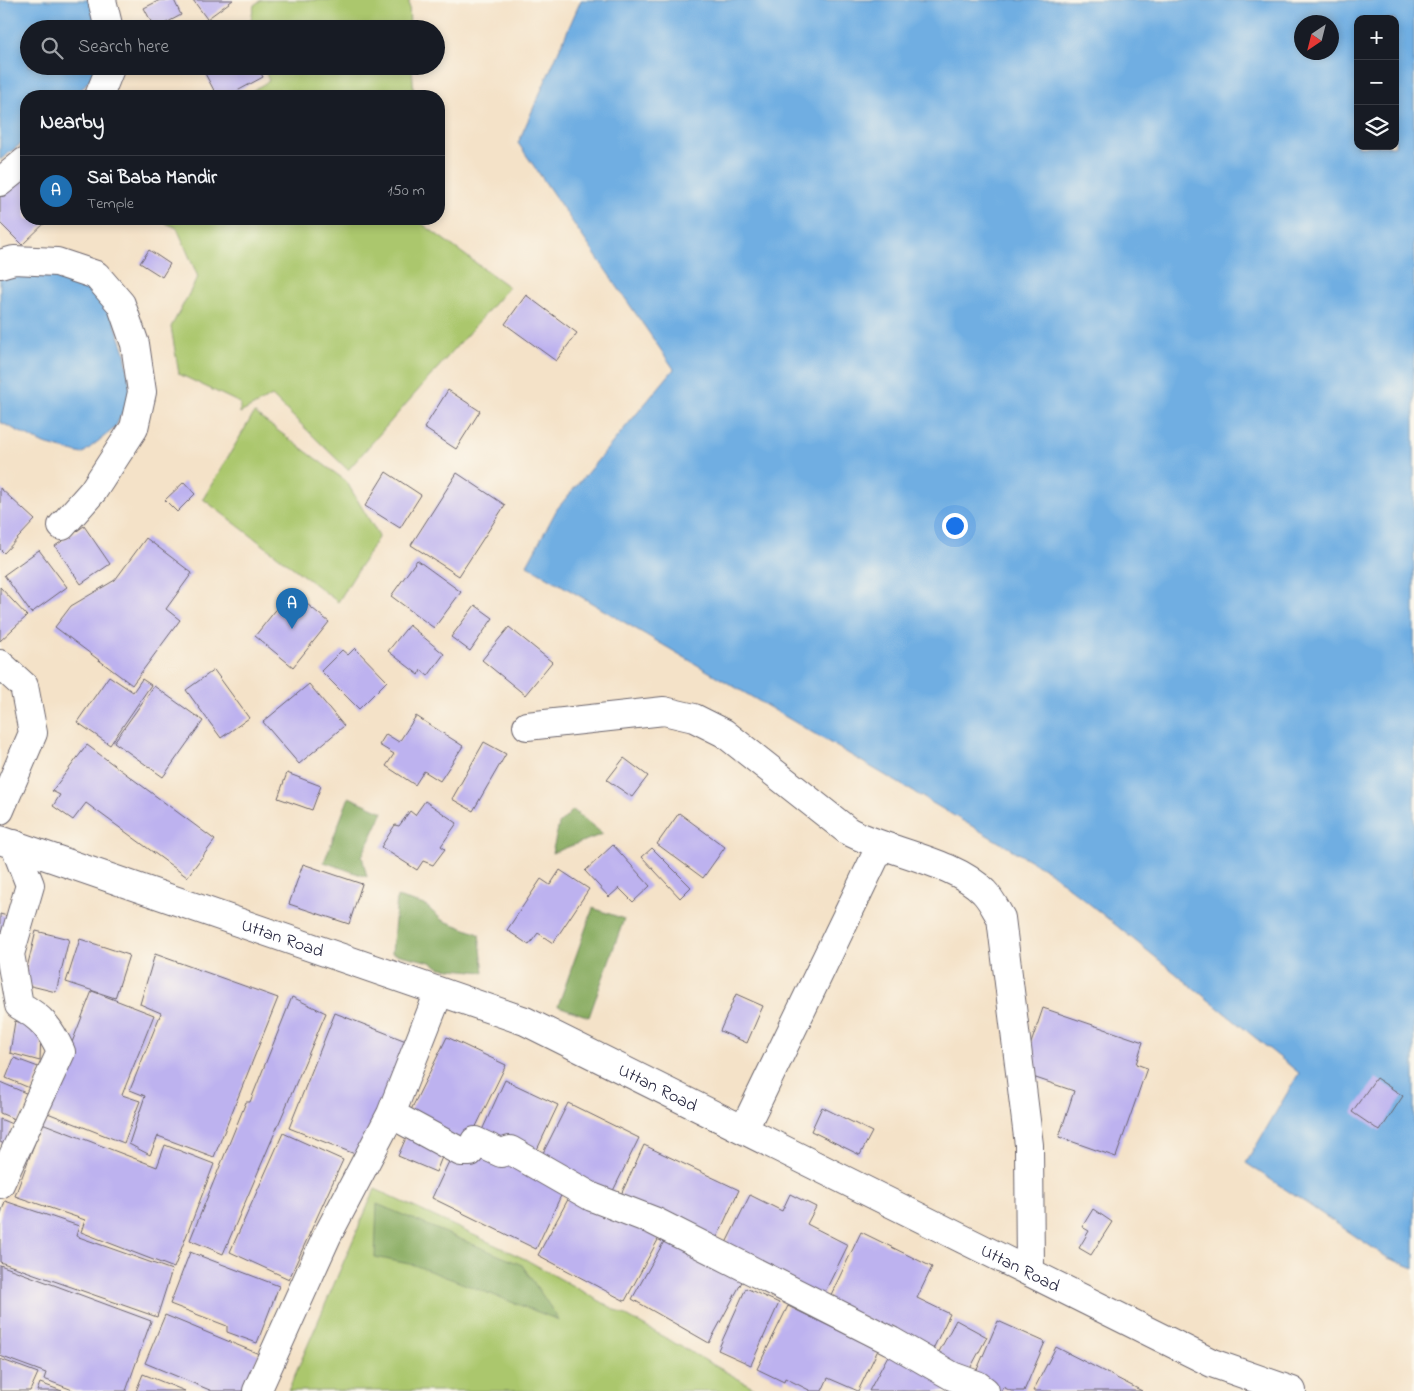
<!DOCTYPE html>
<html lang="en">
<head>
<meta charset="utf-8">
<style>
	:root { --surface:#171b24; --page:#242831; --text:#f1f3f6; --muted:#9ea1a6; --line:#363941; --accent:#1f6fb2 }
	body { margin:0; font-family:"Indie Flower",sans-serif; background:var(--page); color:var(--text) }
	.controls { position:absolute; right:15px; top:15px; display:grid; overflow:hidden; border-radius:10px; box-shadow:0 2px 8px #0003 }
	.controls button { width:45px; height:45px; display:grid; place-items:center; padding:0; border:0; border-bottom:1px solid var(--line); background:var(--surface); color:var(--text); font:25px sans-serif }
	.compass { position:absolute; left:1294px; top:15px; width:45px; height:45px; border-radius:50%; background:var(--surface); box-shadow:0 2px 8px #0003; rotate:215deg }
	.you { position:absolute; left:954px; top:525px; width:18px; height:18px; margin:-12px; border:4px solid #fff; border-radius:50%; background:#1a73e8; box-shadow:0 0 0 8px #1a73e833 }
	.badge { display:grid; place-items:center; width:32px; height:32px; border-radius:50%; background:var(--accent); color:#fff; font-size:16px; font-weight:700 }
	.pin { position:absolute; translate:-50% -41px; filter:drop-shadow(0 1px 2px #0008) }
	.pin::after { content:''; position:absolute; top:26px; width:18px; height:15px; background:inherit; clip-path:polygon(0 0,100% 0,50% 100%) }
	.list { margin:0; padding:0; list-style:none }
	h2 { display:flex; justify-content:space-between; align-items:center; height:65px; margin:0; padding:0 20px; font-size:21px }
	h2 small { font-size:16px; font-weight:400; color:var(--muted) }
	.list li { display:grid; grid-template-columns:32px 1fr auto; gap:15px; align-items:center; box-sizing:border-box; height:70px; padding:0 20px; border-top:1px solid var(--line) }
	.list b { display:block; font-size:19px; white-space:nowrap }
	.list p { margin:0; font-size:16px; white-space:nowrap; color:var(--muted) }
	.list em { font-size:16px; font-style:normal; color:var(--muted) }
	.icon { flex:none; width:28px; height:28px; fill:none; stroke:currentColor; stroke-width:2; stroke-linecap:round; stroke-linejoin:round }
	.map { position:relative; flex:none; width:1414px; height:1391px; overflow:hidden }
	.search { position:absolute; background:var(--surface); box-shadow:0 2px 8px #0003; left:20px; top:20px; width:425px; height:55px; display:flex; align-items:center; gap:12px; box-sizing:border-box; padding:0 18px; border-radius:28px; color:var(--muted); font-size:19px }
	.panel { position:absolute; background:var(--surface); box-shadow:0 2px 8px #0003; left:20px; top:90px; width:425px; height:135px; border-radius:20px }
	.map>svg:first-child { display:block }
</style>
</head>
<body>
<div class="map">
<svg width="1414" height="1391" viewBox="0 0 1414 1391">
	<rect width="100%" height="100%" fill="#fbf7ec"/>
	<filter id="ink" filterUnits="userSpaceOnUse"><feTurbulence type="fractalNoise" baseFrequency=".02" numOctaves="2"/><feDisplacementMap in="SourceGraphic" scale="10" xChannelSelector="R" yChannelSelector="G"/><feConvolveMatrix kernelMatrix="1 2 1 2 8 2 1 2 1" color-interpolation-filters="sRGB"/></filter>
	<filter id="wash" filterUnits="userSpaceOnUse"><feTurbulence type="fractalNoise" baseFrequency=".0096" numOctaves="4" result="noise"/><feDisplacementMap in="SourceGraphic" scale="20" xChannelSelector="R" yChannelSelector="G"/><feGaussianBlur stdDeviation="1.12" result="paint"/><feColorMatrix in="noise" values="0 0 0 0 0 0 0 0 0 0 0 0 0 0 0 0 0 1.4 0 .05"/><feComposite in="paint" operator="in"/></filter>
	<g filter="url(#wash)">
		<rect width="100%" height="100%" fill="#f4e2c8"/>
		<!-- green -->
		<path fill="#abc76d" stroke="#667454" d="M261,0h148l1,29h-161l5,-24z
			M263,66h149l2,30h-171l26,-15z
			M157,219h263l1,4 88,64 -161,183 -76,-74 -32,17v-10l-61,-29 -8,-47 27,-50 -21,-49z
			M254,413l92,68 33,55 -41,66 -135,-103z
			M375,1189l150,70 235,132h-472z"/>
		<!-- forest -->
		<path fill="#88ac60" stroke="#55674e" d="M349,797l34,15 -21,44 5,21 -43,-15z
			M573,810l30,24 -51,19 7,-29z
			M397,897l28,8 17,15 37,14 5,38 -43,-4 -11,-6 -38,-9z
			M593,908l31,11 -35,98 -31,-11z
			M377,1204l145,61 37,55 -145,-55 -39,-8z"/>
		<!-- water -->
		<path fill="#6faee2" stroke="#48688e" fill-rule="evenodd" d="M0,0h97l6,29h-74v37h69l-3,7 -19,23h-50v44l-26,20z
			M581,0h833v1268l-26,-10 -142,-95 53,-90 -249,-201 -523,-307 30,-56 117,-140 -156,-226zM1358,19h37v127h-37zM1302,22h30v30h-30z
			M0,252l78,17 31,37 16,46 6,43 -16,33 -33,26 -38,-10 -44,-22z"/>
		<g id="blocks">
			<!-- building -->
			<path fill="#bdb2ef" d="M160,0h14l7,15 -26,14 -11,-21z
				M193,0h40l-26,19z
				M201,66h56l6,11 -35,19h-11z
				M21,175l5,5v39h23l-27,26 -22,-22v-28z
				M149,250l21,14 -8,13 -22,-14z
				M526,295l51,38 -21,28 -51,-37z
				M448,390l32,21 -24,38 -32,-21z
				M386,472l35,23 -21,33 -35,-22z
				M457,473l48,32 -46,71 -48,-31z
				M184,482l11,12 -18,18 -12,-12z
				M0,488l35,32 -31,33 -4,-4z
				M84,526l26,38 -29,20 -26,-38z
				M146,538l46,35 -26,36 14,11 -48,65 -77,-58 16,-21 44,-26z
				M39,550l28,37 -36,26 -27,-38z
				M417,560l44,32 -27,36 -43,-32z
				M0,587l27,29 -27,25z
				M291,591l38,31 -36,45 -38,-31z
				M475,605l18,13 -23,33 -19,-14z
				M409,625l35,29 -16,22 -7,-6 -2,5 -31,-24z
				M509,627l43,35 -27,33 -43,-35z
				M355,648l32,33 -28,28 -38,-38 21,-21 6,5z
				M214,670l35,48 -28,20 -35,-48z
				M109,676l24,16 9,-13 9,6 -41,60 -33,-23z
				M309,684l35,42 -45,38 -36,-42z
				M154,686l49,35 -40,56 -49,-35z
				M416,716l47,30 -23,35 -16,-10 -9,14 -29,-19 8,-12 -15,-9 7,-11 13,8z
				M484,742l22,12 -33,57 -21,-12z
				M87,745l128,95 -28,37 -101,-74 -13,17 -20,-14 7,-11 -8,-4z
				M624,758l24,18 -16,21 -25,-17z
				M287,773l34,13 -9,24 -34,-12z
				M425,801l32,22 -16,23 4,3 -12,16 -10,-4 -6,9 -36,-23 14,-22 4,1 11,-15 5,4z
				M679,813l46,34 -22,31 -46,-34z
				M613,845l37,41 -17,16 -14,-14 -10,9 -24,-26z
				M652,848l39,39 -11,11 -38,-41z
				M303,864l59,20 -13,40 -60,-20z
				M560,870l29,19 -36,54 -15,-10 -9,12 -22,-15 34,-51 9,6z
				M0,914l11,3 -11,39z
				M36,931l33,8 -13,53 -33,-8z
				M80,939l49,16 -14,43 -49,-16z
				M155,954l123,44 -64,159 -56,-21 -8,19 -21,-11 16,-48 -15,-6 31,-77 -21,-9z
				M92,991l62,24 -32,80 18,6 -16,42 -79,-31z
				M736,994l27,12 -16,37 -27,-12z
				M292,997l34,16 -103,241 -33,-14 56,-138h4z
				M1043,1008l100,34 -7,22 11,4 -31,89 -57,-20 15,-46 -53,-18z
				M335,1013l76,30 -46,115 -76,-30z
				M15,1021l26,8 -1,32 -30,-8z
				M447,1037l59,28 -40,82 -59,-29z
				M14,1058l27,10 -9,21 -26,-11z
				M1376,1078l27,18 -23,35 -28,-19z
				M505,1080l53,25 -24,51 -56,-17z
				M0,1082l28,12 -9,27 -19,-8z
				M568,1103l71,35 -28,57 -74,-30z
				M822,1107l50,25 -12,23 -49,-24z
				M0,1119l12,5 -6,21 -6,-3z
				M42,1123l115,44 8,-22 49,19 -40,104 -93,-36 4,-12 -70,-24z
				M409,1131l37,16 -10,25 -38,-16z
				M283,1133l60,27 -54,119 -59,-27z
				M644,1145l95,45 -26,56 -95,-45z
				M481,1148l84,39 -29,62 -104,-51 20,-43z
				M572,1192l87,46 -34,63 -87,-46z
				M790,1194l26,13 -9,17 41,21 -27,55 -99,-49 28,-56 32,16z
				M5,1201l74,25 -3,10 96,34 -15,47 -157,-55v-45z
				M1093,1209l19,13 -21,33 -12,-7 10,-17 -7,-4z
				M861,1232l71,35 -15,31 33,16 -18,37 -104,-50z
				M667,1236l77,42 -35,65 -77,-44z
				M190,1252l89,34 -22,57 -30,-11v-6l-57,-22z
				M0,1265l151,56 -25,70h-51l-31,-12 2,-6 -46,-17z
				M746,1288l33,15 -28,62 -33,-15z
				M788,1306l90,44 -20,41 -30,-13 -6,13h-11l-26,-13 -1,4 -27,-13z
				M165,1315l94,39 -15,37h-32l-67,-28z
				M956,1320l31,17 -22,41 -31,-17z
				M998,1321l47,21 -21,49h-13l-8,-4 -2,4h-12l-16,-12z
				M1056,1347l86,44h-109z
				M891,1350l90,41h-112z
				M0,1359l38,14 -8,18h-30z
				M143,1374l42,17h-49z
				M40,1383l22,8h-25z"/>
		</g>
	</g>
	<g filter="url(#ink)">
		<use href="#blocks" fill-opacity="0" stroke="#6c656c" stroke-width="1"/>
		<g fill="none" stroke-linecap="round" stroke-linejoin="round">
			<!-- minor casing -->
			<g stroke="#6c656c" stroke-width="30">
				<path id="minor" d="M102,0l7,29
					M99,96l12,-30
					M0,182l26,-21
					M0,264l14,-4 43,2 39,13 25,29 14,40 7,48 -8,36 -41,63 -31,35
					M0,664l24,22 9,47 -33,77
					M527,726l137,-15 30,7 30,15 124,98c39,21 107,30 136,61 7,7 12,18 17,26l28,227 1,127
					M391,1114l70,38h9l5,-11 26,12 9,-3 82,47 62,24 237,120 61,35 25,9 8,6
					M744,1129l137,-284
					M0,1184l61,-132c-11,-24 -19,-34 -42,-47l-9,-51 20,-69 -16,-41
					M257,1391l70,-155 64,-122 48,-122"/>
			</g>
			<!-- major casing -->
			<g stroke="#6c656c" stroke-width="30">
				<g id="major">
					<path id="s1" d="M0,840l525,181 687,342 80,28"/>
				</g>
			</g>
			<!-- minor -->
			<use href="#minor" stroke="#fff" stroke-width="28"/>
			<!-- major -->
			<use href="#major" stroke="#fff" stroke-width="28"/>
		</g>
	</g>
	<g text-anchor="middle" stroke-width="5" stroke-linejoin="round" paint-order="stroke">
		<!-- street labels -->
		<g font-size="18" fill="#22223b" stroke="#fbf7ec">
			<text dy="6" stroke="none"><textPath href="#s1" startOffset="299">Uttan Road</textPath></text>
			<text dy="6" stroke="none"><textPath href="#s1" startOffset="704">Uttan Road</textPath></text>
			<text dy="6" stroke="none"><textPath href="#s1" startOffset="1109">Uttan Road</textPath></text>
		</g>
	</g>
</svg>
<div class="controls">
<button>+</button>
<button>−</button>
<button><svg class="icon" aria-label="layers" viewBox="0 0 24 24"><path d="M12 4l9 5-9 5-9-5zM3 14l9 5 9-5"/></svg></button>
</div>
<svg class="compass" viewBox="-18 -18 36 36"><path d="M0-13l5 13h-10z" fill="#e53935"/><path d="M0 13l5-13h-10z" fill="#9ea1a6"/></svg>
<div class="you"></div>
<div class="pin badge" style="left:292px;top:629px">A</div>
<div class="search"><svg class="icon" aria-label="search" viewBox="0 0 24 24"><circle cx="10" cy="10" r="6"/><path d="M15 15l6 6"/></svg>Search here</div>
<section class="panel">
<h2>Nearby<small></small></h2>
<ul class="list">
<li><span class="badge">A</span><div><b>Sai Baba Mandir</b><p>Temple</p></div><em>150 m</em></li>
</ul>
</section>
</div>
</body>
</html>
